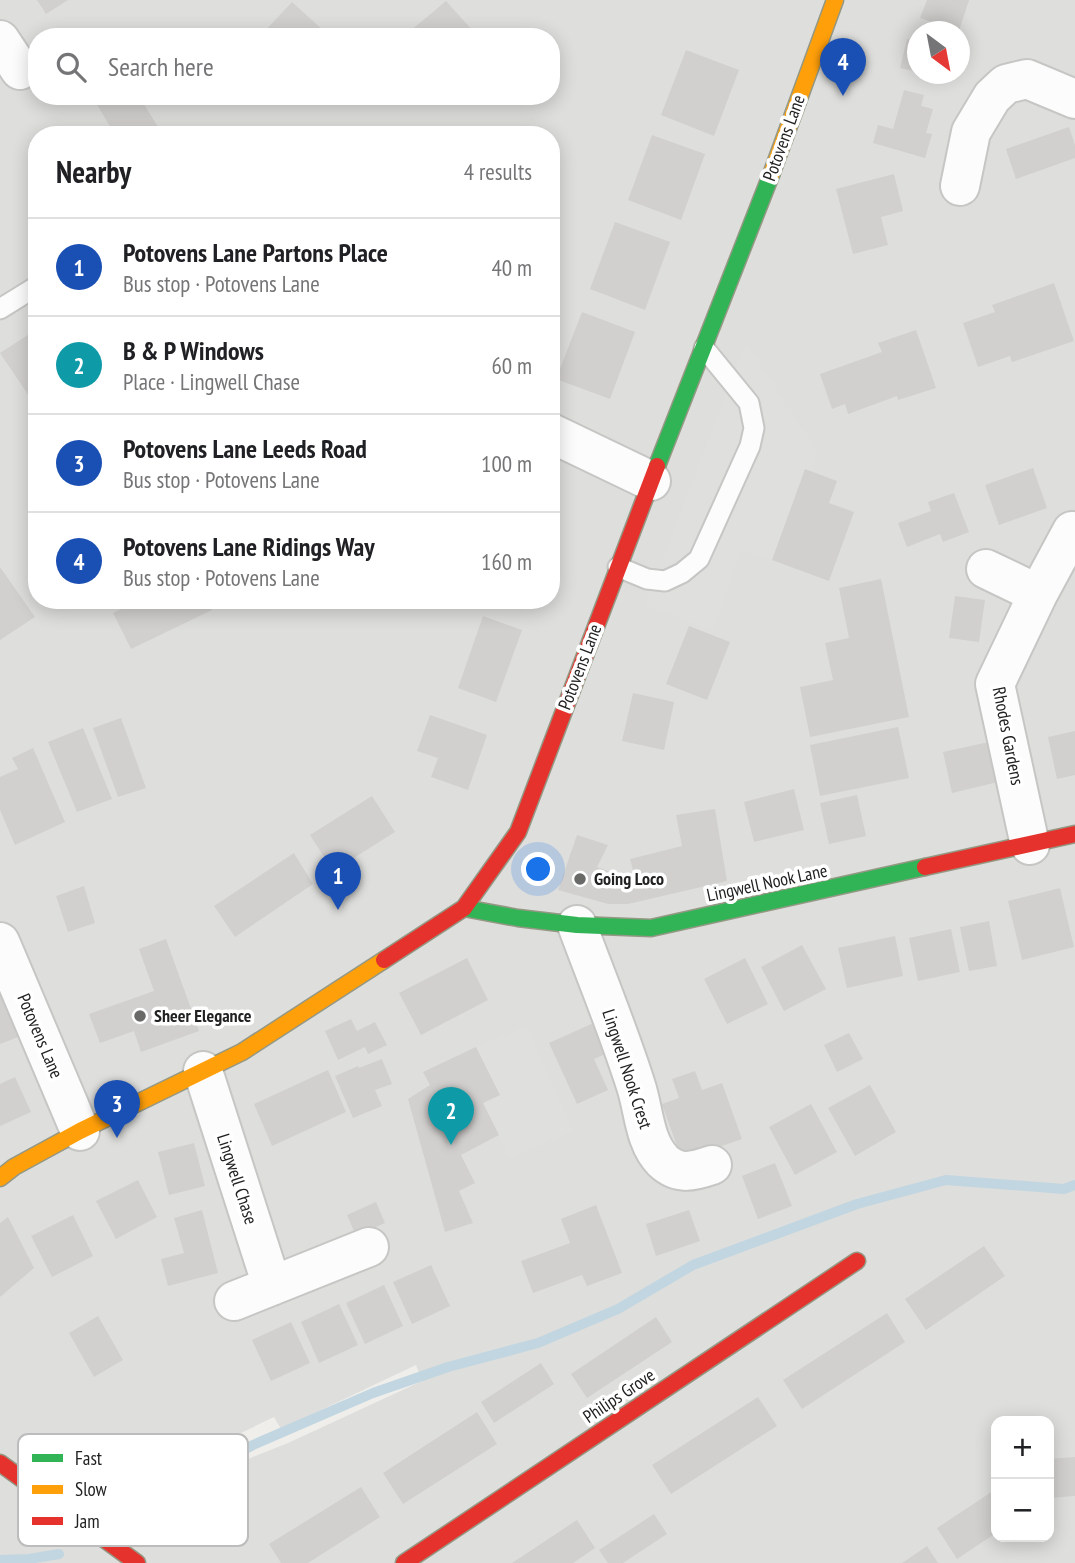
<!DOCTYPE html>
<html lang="en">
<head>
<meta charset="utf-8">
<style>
	:root { --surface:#fff; --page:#f2f2f2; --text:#202124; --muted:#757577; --line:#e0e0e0; --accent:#d93025 }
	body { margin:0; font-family:"PT Sans Narrow",sans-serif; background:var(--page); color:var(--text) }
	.controls { position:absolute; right:21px; bottom:21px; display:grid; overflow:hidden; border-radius:14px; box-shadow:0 4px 18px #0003 }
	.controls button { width:63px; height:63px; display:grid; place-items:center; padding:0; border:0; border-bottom:2px solid var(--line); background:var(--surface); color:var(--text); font:35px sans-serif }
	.compass { position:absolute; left:907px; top:21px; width:63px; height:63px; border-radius:50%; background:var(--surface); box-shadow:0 4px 18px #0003; rotate:148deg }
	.you { position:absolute; left:539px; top:870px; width:24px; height:24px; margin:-18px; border:5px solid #fff; border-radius:50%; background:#1a73e8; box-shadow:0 0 0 10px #1a73e833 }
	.badge { display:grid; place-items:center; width:46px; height:46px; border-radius:50%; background:var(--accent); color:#fff; font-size:23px; font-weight:700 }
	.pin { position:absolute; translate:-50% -58px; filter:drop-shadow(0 2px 4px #0008) }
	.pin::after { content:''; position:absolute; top:37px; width:24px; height:21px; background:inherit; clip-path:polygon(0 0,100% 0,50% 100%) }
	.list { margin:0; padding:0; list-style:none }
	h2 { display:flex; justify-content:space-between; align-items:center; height:91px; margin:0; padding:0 28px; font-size:30px }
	h2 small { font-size:23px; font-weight:400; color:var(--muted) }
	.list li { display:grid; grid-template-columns:46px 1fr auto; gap:21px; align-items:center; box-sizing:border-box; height:98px; padding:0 28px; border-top:2px solid var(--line) }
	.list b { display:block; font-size:26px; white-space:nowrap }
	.list p { margin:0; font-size:23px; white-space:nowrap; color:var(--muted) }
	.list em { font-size:23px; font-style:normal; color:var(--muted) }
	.icon { flex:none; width:38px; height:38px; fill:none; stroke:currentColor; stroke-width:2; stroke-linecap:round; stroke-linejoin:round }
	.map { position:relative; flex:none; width:1075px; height:1563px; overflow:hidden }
	.search { position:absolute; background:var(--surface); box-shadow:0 4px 18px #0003; left:28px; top:28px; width:532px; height:77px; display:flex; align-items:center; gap:18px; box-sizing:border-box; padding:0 24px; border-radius:28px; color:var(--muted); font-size:26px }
	.panel { position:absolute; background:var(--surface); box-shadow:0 4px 18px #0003; left:28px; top:126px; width:532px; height:483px; border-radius:28px }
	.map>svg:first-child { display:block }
</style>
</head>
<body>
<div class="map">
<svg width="1075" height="1563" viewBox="0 0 1075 1563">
	<rect width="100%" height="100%" fill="#efeeeb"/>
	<!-- residential -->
	<path fill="#dededc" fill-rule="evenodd" d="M0,0h1075v1563h-1075zM918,32h42v42h-42zM37,37h514v59h-514zM37,135h514v465h-514zM416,1365l6,16 -134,62 -68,27 -77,47 -33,26 -30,-22 46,-33 148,-71 7,12zM996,1421h53v116h-53z"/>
	<!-- parking -->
	<path fill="#dfdfde" d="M746,343l71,108 -6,21 -6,-2 -33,90 -32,-9 -27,80 -68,-26z
		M527,1026l46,105 -63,27 -27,-55 17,-8 -24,-48z"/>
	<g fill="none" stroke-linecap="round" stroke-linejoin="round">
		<!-- stream -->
		<path stroke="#c1d6e0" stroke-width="10" d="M123,1516l31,-19 99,-52 120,-52 75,-26 90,-24 80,-34 75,-44 164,-61 89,-24 118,9 11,-4
			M0,1560l29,-1 30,-5"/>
	</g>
	<!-- building -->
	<path fill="#d2d0ce" d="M37,0h31l-22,14z
		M927,0h42l-10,31 -39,-13z
		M446,1l27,30 -7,6h-63z
		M292,2l21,19 17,16h-62l-5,-4z
		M907,39l11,3v30l-18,-4z
		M686,50l53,20 -25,66 -53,-21z
		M929,74h17l-1,4z
		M904,90l20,5 -3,11 12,3 -7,24 6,1 -7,24 -52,-15 5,-18 15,4z
		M92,96h47l24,39h-48z
		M1069,127l6,18v13l-59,21 -10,-30z
		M652,135l53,19 -24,66 -53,-20z
		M894,174l9,37 -22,6 7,28 -35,9 -17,-65z
		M615,222l55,20 -25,68 -55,-21z
		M1054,283l20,58 -62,21 -2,-6 -32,11 -15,-44 32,-11 -3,-7z
		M582,312l53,20 -25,67 -54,-20z
		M37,329v74l-2,2 -35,-52z
		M916,330l20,58 -38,12 -1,-4 -49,18 -3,-10 -13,5 -12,-35 62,-22 -4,-9z
		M1033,468l14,40 -48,17 -14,-40z
		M805,469l32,12 -8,22 25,9 -25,69 -57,-21z
		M954,493l15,39 -26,10 -3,-8 -33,13 -9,-24 33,-12 -3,-9z
		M0,567l35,50 -35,23z
		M881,579l28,138 -99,20 -10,-50 33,-7 -8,-37 24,-5 -10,-50z
		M955,596l30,4 -6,42 -30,-4z
		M139,600h68l5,10 -81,39 -18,-36z
		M518,600h17l-2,6z
		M483,616l39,14 -26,72 -38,-14z
		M689,626l41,16 -23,58 -41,-16z
		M633,693l41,9 -10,48 -42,-9z
		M430,715l57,20 -19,55 -37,-13 7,-19 -21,-7z
		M121,718l25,70 -28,9 -25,-69z
		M898,727l11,51 -89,18 -10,-51z
		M83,728l29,71 -35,13 -29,-70z
		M1075,731v44l-18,4 -9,-42z
		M989,742l9,40 -46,11 -9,-41z
		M33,748l32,74 -50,23 -15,-35v-33l18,-8 -6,-11z
		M794,789l10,41 -50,12 -10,-40z
		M857,795l9,41 -37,8 -9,-41z
		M372,796l23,36 -62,39 -23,-36z
		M715,809l12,72 -99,23h-20l-50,-14 19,-55 31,10 -11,22 19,7h18l-4,-15 52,-13 -6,-31z
		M294,853l19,31 -78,53 -21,-31z
		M84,886l11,37 -27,9 -12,-36z
		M1060,888l14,59 -52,13 -14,-59z
		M989,921l8,45 -28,5 -9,-44z
		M951,929l9,43 -42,9 -9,-43z
		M895,936l8,40 -56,12 -9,-40z
		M166,939l33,92 -58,21 -7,-21 -34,12 -11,-29 65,-23 -15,-42z
		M802,945l24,44 -42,22 -23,-44z
		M467,958l21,42 -67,35 -22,-42z
		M745,958l23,46 -41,20 -23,-45z
		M0,982l21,54 -21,8z
		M351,1019l6,12 18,-9 12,23 -19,9 -3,-7 -27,13 -13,-29z
		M598,1021l14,30 -18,8 14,31 -31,14 -28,-61z
		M849,1033l14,26 -26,13 -13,-27z
		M476,1047l24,48 -17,8 16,32 -38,20 14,28 -16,8 14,32 -28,9 -37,-133 22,-14 -7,-13z
		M382,1059l10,25 -17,6 7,16 -29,12 -18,-42 23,-10 1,2z
		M328,1070l18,42 -74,34 -18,-42z
		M695,1071l7,19 20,-7 20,56 -60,21 -20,-56 17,-6 -7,-19z
		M15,1077l16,35 -31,14v-42z
		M870,1085l26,47 -41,24 -27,-48z
		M811,1104l26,48 -42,23 -26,-48z
		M194,1143l11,43 -36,9 -11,-43z
		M775,1163l17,43 -34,13 -16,-43z
		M138,1180l19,37 -41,22 -20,-38z
		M376,1202l9,21 -29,13 -9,-21z
		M596,1205l26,68 -35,13 -5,-11 -49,18 -12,-32 49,-18 -9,-24z
		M202,1210l16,63 -50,13 -7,-27 23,-6 -10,-35z
		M689,1210l11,31 -44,15 -10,-32z
		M73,1215l20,41 -41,21 -21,-41z
		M8,1217l26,51 -34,29v-74z
		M984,1246l21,30 -79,54 -21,-31z
		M431,1265l19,41 -38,18 -19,-42z
		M384,1285l19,41 -38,18 -19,-41z
		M339,1304l19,41 -39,18 -18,-41z
		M887,1313l18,29 -103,67 -19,-29z
		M98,1316l25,44 -29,17 -25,-44z
		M656,1317l16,25 -85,56 -16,-24z
		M291,1322l19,41 -39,18 -19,-41z
		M541,1363l13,21 -60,39 -13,-21z
		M758,1397l19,29 -106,68 -19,-29z
		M477,1412l20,32 -94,60 -20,-31z
		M1075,1457v39l-26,2v-39z
		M361,1487l19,30 -72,46h-27l-12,-19z
		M996,1489v44l-39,26 -20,-31z
		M654,1514l13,20 -44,29h-15l-9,-13z
		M577,1520l18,28 -22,15h-61z
		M927,1546l11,17h-36z"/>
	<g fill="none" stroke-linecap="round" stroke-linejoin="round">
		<!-- lane casing -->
		<g stroke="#c6c6c4" stroke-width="23">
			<path id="lane" d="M0,309l37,-23
				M618,567l29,12 18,2 17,-8 17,-14 51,-113 4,-18 -5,-25 -45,-55"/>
		</g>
		<!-- street casing -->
		<g stroke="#c6c6c4" stroke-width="42">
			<path id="street" d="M0,40l20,30
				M960,186l11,-54 21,-35 14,-13 21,-5 48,20
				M551,433l100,48
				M986,569l52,25
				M1030,845l-35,-161 43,-90 34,-63
				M577,925c20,54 42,107 59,161 8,24 8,56 27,75 16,15 31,10 49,4
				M0,942l80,189
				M203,1071l69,215
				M234,1301l135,-54"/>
		</g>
		<!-- fast casing -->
		<g stroke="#949884" stroke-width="19">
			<path id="fast" d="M657,466l114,-291
				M464,908l54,10 59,7 74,3 274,-61"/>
		</g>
		<!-- slow casing -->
		<g stroke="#949884" stroke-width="19">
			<path id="slow" d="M771,175l64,-175
				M0,1178l14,-11 66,-36 162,-79 142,-92"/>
		</g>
		<!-- jam casing -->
		<g stroke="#949884" stroke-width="19">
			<path id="jam" d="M925,867l150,-33
				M384,960l80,-52 54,-76 139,-366
				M0,1463l137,100
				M404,1563l453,-302"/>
		</g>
		<!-- lane -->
		<use href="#lane" stroke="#fdfcfc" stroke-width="19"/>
		<!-- street -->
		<use href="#street" stroke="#fdfcfc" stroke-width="38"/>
		<!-- fast -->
		<use href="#fast" stroke="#30b455" stroke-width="16"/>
		<!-- slow -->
		<use href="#slow" stroke="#ff9f0a" stroke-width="16"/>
		<!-- jam -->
		<use href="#jam" stroke="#e5322d" stroke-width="16"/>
	</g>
	<!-- markers -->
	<g fill="#696968" stroke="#fff" stroke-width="2.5">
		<circle cx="580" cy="879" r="7"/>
		<circle cx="140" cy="1016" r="7"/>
	</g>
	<g text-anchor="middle" stroke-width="7" stroke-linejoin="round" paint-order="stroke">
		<!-- street labels -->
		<g font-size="18" fill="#212121" stroke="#fff">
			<text transform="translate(784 138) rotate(-70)" y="6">Potovens Lane</text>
			<text transform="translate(580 667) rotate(-69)" y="6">Potovens Lane</text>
			<text transform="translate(1008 736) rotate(79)" y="6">Rhodes Gardens</text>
			<text transform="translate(767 883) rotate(-12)" y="6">Lingwell Nook Lane</text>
			<text transform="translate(40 1036) rotate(67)" y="6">Potovens Lane</text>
			<text transform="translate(627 1069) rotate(72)" y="6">Lingwell Nook Crest</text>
			<text transform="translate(237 1179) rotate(72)" y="6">Lingwell Chase</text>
			<text transform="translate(619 1396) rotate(-34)" y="6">Philips Grove</text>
		</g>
		<!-- poi labels -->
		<g font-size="18" font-weight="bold" fill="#212121" stroke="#fff" text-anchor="start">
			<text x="594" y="885">Going Loco</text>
			<text x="154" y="1022">Sheer Elegance</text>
		</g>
	</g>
	<!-- legend -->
	<rect x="18" y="1434" width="230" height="112" rx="10" fill="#fff" stroke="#bcbcbc" stroke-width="2"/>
	<rect x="32" y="1454" width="31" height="8" fill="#30b455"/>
	<rect x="32" y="1485" width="31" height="9" fill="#ff9f0a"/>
	<rect x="32" y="1517" width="31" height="8" fill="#e5322d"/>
	<g font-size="19" fill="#212121">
		<text x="75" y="1465">Fast</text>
		<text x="75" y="1496">Slow</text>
		<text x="75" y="1528">Jam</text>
	</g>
</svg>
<div class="controls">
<button>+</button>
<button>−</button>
</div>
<svg class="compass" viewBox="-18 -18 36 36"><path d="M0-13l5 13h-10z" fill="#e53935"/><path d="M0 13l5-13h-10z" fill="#757577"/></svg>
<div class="you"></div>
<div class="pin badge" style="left:338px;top:910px;background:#1a4fb4">1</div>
<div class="pin badge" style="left:451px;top:1145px;background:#0f9aa8">2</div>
<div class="pin badge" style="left:117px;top:1138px;background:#1a4fb4">3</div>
<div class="pin badge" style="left:843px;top:96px;background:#1a4fb4">4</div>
<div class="search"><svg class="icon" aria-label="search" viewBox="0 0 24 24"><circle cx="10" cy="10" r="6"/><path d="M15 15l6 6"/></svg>Search here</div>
<section class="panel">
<h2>Nearby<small>4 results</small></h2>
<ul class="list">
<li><span class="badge" style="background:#1a4fb4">1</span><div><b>Potovens Lane Partons Place</b><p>Bus stop · Potovens Lane</p></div><em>40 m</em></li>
<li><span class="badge" style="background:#0f9aa8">2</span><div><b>B &amp; P Windows</b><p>Place · Lingwell Chase</p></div><em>60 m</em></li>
<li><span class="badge" style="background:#1a4fb4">3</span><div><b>Potovens Lane Leeds Road</b><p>Bus stop · Potovens Lane</p></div><em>100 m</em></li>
<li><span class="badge" style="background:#1a4fb4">4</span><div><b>Potovens Lane Ridings Way</b><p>Bus stop · Potovens Lane</p></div><em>160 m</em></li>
</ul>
</section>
</div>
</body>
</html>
